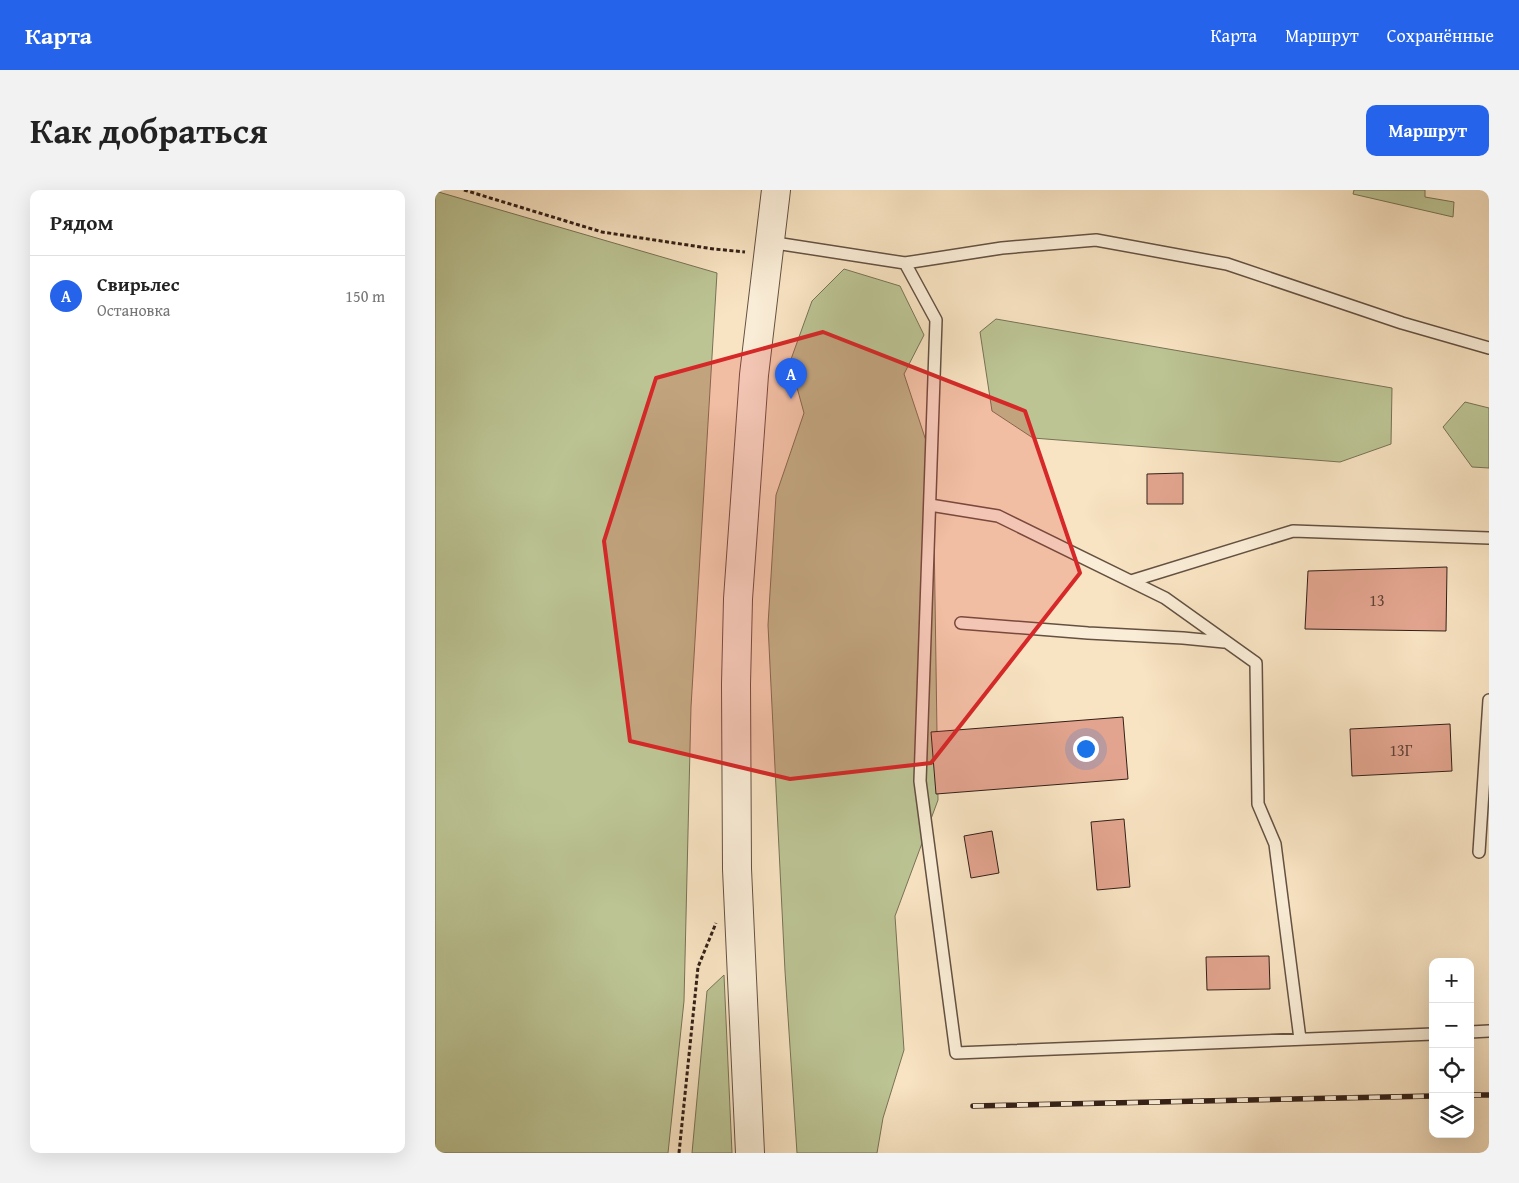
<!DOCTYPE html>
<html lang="ru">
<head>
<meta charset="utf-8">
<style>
	:root { --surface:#fff; --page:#f2f2f2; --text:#222; --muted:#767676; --line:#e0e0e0; --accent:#2563eb }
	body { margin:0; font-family:"Gentium Book Plus",serif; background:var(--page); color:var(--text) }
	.controls { position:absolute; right:15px; bottom:15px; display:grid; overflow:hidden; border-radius:10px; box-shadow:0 5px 20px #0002 }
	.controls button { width:45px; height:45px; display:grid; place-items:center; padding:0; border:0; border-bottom:1px solid var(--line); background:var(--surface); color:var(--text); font:25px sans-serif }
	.you { position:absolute; left:650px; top:558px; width:18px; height:18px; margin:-12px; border:4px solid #fff; border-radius:50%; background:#1a73e8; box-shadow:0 0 0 8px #1a73e833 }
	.badge { display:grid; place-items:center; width:32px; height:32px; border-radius:50%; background:var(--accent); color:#fff; font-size:16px; font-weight:700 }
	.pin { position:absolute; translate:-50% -41px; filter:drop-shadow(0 1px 2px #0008) }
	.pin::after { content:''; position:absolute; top:26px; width:18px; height:15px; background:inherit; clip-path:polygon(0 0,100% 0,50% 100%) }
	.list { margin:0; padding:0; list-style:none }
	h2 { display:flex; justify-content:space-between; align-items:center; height:65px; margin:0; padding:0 20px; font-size:21px }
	h2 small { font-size:16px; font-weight:400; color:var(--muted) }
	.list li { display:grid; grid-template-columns:32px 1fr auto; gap:15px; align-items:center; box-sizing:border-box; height:80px; padding:0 20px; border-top:1px solid var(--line) }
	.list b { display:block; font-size:19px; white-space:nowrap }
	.list p { margin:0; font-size:16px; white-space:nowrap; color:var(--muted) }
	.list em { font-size:16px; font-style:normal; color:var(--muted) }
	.icon { flex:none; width:28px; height:28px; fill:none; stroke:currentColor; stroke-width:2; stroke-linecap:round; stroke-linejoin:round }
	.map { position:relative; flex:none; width:1054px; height:963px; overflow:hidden; border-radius:10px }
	header { display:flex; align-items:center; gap:30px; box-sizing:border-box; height:70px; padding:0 25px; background:var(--accent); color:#fff }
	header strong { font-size:24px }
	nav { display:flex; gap:28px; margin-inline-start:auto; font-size:18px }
	.intro { display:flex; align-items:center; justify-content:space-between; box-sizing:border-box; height:120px; padding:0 30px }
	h1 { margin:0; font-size:35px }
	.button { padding:12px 22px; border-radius:10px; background:var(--accent); color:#fff; font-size:18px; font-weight:700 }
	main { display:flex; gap:30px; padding:0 30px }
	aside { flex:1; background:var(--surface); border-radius:10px; box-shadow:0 5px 20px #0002 }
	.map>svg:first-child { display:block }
</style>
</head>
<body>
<header>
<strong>Карта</strong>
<nav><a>Карта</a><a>Маршрут</a><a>Сохранённые</a></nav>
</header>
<div class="intro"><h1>Как добраться</h1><a class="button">Маршрут</a></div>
<main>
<aside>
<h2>Рядом<small></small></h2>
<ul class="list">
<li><span class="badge">A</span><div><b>Свирьлес</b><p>Остановка</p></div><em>150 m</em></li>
</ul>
</aside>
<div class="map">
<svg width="1054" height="963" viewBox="0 0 1054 963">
	<rect width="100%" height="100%" fill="#f8e3c2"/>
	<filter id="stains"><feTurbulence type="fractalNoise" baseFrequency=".004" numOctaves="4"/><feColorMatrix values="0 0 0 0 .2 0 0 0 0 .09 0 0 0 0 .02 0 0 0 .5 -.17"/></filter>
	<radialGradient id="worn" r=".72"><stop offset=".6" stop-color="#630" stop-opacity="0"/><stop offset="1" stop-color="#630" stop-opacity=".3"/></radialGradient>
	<!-- green -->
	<path fill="#bcc494" stroke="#787256" d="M919,0h71v7l29,5 -1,15 -100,-23z
		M0,1l282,82 -26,434 -7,294 -16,152h-233z
		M409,79l56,17 24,49 -20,39 29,88 5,338 -43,116 9,134 -21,68 -6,35h-80l-12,-182 -17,-346 8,-130 28,-82 -14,-51 22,-61z
		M561,129l396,69 -1,56 -51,18 -307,-24 -41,-27 -12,-79z
		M1030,212l24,6v60l-17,-1 -29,-40z
		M289,785l8,178h-40l15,-162z"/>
	<!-- building -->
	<path fill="#e2a48e" stroke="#332018" d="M748,283v31h-36v-30z
		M1012,377l-1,64 -141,-2 3,-58z
		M688,527l5,62 -192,15 -5,-62z
		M1015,534l2,47 -100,5 -2,-47z
		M689,629l6,68 -33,3 -6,-68z
		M557,641l7,42 -28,5 -7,-42z
		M834,766l1,33 -63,1 -1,-33z"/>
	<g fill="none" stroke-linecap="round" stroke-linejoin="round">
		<!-- service casing -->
		<g stroke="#645142" stroke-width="14">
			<path id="service" d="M334,52l136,21 97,-15 94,-8 131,24 175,59 87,25
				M470,73l31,57 -16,461 36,272 477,-19
				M495,315l68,11 167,82 91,65 2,141 17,40 25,195
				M696,391l162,-50 196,7
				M526,433l127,10 95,5 41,4
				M1044,662l10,-152
				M1035,842l19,-1"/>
		</g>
		<!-- tertiary casing -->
		<g stroke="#645142" stroke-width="30">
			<path id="tertiary" d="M315,963l-13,-284 -1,-185 2,-85 16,-224 22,-185"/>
		</g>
		<!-- path -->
		<path stroke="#332018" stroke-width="3" stroke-dasharray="4 2.5" stroke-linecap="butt" d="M29,0l138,42 112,17 31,3
			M244,963l19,-186 18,-44"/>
		<!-- service -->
		<use href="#service" stroke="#faedd7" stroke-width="11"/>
		<!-- tertiary -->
		<use href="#tertiary" stroke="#faedd7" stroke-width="28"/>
		<!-- rail casing -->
		<g stroke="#332018" stroke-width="5.5">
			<path id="rail" d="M1035,905h19
				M538,916l460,-10"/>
		</g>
		<!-- rail -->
		<use href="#rail" stroke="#faedd7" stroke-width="4" stroke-dasharray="11" stroke-linecap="butt"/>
	</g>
	<!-- marked area -->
	<path fill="#d62828" fill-opacity="0.2" stroke="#d62828" stroke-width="4" stroke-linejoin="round" d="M388,142l202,79 55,162 -149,190 -141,16 -160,-38 -26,-200 52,-163z"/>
	<g text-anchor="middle" stroke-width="4" stroke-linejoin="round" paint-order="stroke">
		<!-- number labels -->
		<g font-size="16" fill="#5f4136">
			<text x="942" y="416">13</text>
			<text x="966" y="566">13Г</text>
		</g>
	</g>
	<rect width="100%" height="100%" filter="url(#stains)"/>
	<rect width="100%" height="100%" fill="url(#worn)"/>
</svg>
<div class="controls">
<button>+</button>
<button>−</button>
<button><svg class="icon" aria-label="locate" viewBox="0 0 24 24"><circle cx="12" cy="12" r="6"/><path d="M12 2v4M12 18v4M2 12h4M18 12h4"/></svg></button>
<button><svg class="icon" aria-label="layers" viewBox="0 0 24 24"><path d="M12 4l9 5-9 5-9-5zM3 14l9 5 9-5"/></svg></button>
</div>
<div class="you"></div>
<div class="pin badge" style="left:356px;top:209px">A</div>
</div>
</main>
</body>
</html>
